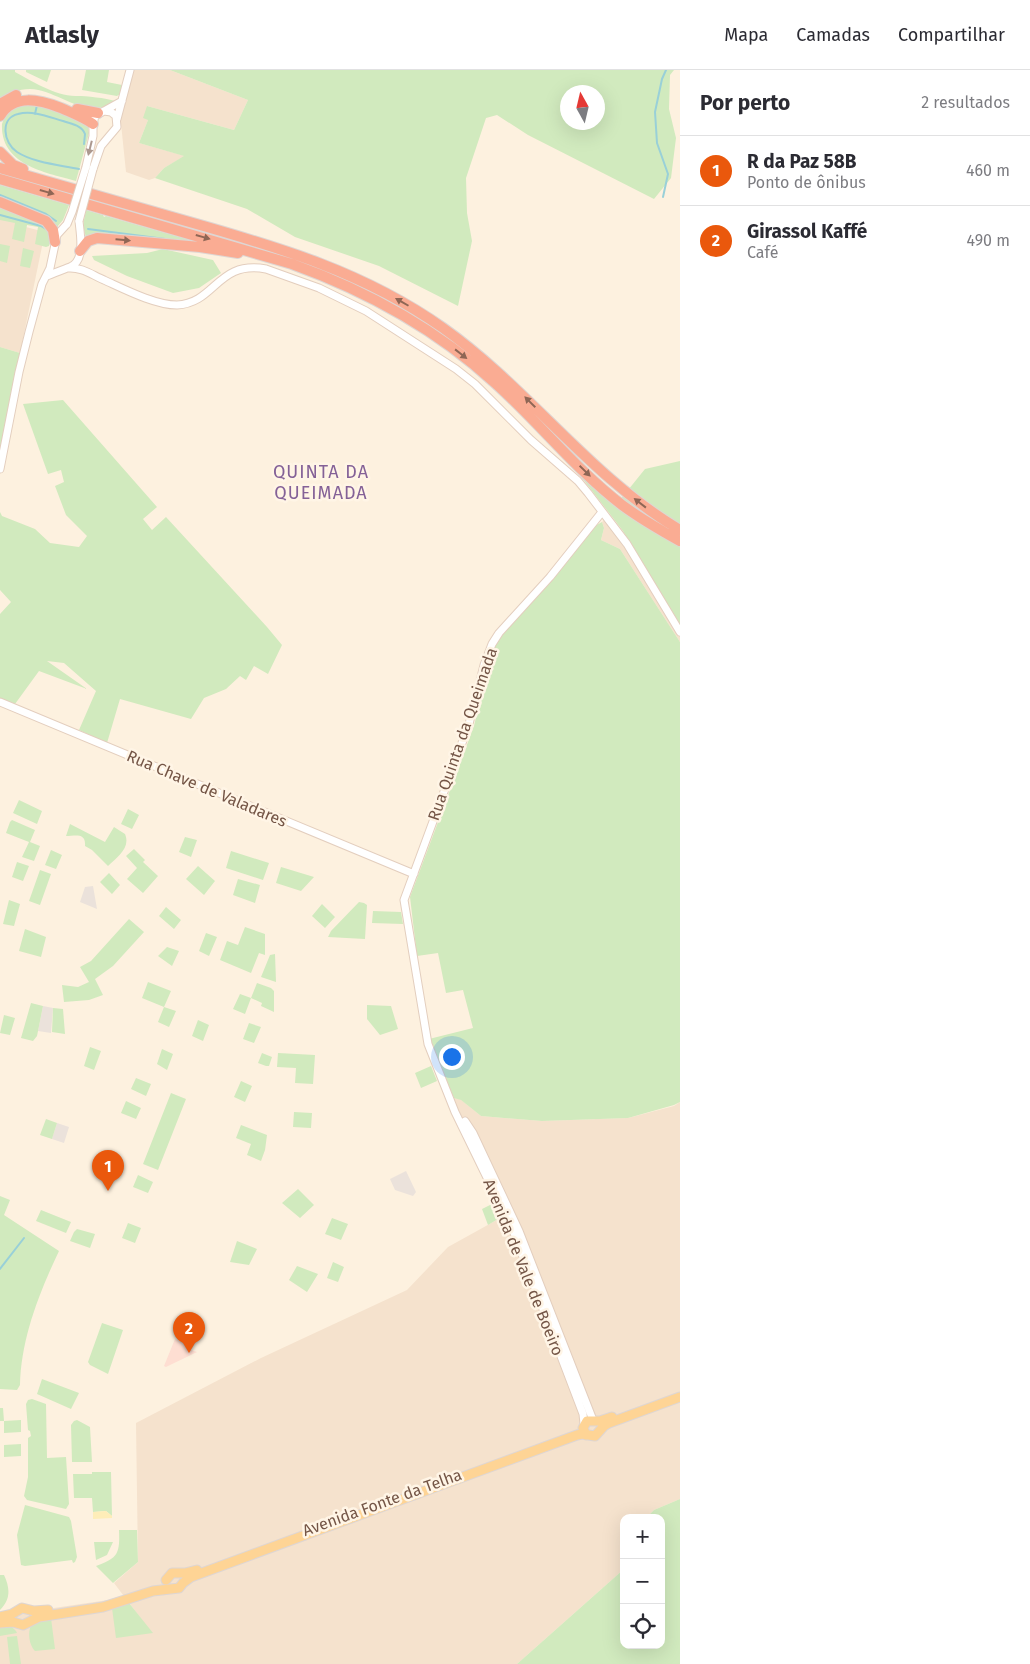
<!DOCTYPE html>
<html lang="pt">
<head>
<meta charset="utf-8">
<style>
	:root { --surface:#fff; --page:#f7f7f7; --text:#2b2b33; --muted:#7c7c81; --line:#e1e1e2; --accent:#ea580c }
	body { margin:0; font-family:"Fira Sans",sans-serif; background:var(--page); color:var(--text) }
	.controls { position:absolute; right:15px; bottom:15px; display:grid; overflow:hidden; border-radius:10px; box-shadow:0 5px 20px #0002 }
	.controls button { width:45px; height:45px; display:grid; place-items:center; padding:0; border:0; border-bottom:1px solid var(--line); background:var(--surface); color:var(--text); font:25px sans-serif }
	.compass { position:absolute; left:560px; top:15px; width:45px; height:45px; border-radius:50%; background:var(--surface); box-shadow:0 5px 20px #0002; rotate:352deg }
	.you { position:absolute; left:451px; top:986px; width:18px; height:18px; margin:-12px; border:4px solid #fff; border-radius:50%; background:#1a73e8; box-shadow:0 0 0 8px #1a73e833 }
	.badge { display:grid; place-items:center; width:32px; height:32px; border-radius:50%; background:var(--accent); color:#fff; font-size:16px; font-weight:700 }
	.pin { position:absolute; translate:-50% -41px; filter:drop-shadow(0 1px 2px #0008) }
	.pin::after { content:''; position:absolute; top:26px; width:18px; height:15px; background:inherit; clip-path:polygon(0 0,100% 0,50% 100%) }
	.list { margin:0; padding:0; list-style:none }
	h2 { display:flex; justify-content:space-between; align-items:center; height:65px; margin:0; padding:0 20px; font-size:21px }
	h2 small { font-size:16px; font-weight:400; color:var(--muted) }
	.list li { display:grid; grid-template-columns:32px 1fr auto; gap:15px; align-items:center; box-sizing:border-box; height:70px; padding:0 20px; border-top:1px solid var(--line) }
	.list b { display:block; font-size:19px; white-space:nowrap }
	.list p { margin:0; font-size:16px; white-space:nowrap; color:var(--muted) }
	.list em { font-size:16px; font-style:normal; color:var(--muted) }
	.icon { flex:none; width:28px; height:28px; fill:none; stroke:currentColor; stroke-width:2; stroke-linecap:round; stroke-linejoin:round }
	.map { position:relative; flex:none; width:680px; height:1594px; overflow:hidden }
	header { display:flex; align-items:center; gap:30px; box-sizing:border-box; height:70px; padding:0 25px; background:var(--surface); border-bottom:1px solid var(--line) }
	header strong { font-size:24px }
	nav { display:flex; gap:28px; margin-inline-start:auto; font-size:18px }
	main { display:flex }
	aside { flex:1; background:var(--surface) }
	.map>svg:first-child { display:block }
</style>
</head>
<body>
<header>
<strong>Atlasly</strong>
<nav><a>Mapa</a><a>Camadas</a><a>Compartilhar</a></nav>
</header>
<main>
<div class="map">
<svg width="680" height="1594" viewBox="0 0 680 1594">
	<rect width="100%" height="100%" fill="#fdf1df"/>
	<!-- residential -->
	<path fill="#f5e2cd" d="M131,0h39l78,30 -14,30 -87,-24 1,14 -9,23 46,13 -21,12 -9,10 -6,2 -23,-8 -6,-58z
		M0,145l22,11 23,6 -25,121 -20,-6z
		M610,445l13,16 57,97v14l-60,-93 -19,-9 3,-12 -2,-6z
		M445,1026l15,3 21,17 61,5 86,-3 46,-12 6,-4v397l-26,11 -8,8h-22v51l-107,95h-517v-51l47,-4 61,-9 13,-4 24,28 -31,-41 24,-21 -2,-139 125,-65 146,-68 41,-43 56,-31z"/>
	<!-- commercial -->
	<path fill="#feded2" d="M175,1269l17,7 -1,4 6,2 -31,15 -2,-1z"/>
	<!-- industrial -->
	<path fill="#ebe2db" d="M93,816l4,23 -17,-7 5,-15z
		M43,936l10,2 -2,25 -13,-2z
		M57,1053l12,4 -5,16 -12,-4z
		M406,1101l10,21 -3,4 -18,-6 -5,-11z"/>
	<!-- green -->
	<path fill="#d1eabe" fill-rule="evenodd" d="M0,0h15v2c17,9 42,25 62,24 9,0 29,2 38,5 -30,21 -55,-11 -85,-12 -12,0 -20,5 -30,10z
		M26,0h25l-4,12 -21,-10z
		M86,0h23l-2,12 15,3 -2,9 -3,2 -35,-6z
		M170,0h504l-4,5 -1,34 7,29 -5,40 -17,21 -126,-64 -31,-20 -11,3 -20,60 1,35 5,28 -14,65 -79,-40 -84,-29 -48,-28 -92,-31 9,-10 20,-12 -45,-13 9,-23 -5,-2 4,-12 87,24 14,-30zM568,22h30v30h-30z
		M27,34l20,3 41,18 1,8 -13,48c-27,-8 -76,-15 -74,-57 3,-11 13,-17 25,-20z
		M0,115l69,20 -6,15 -6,7 -57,-28z
		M0,136l46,19 5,13 -2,8 -3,1 -11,-3 3,-17 -11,-2 -3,17 -12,-3 3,-16 -15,-3z
		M86,140l17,5 1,2 2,-1 102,29 -122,-7 -3,-13z
		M0,174l10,2 -3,17 -7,-2z
		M23,178l11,3 -4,17 -10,-2z
		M163,179l50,11 8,13 -22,15 -26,5 -46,-17 -33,-16 -2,-4 55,-3z
		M0,277l20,6 -20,107z
		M63,330l94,107 -14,12 9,11 14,-13 101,110 15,18 -14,29 -14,-8 -8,14 -6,-4 -14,13 -22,9 -13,21 -71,-20 -13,44 -28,-13 17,-39 -32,-28 -17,-2 40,28 -48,-18 -24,33 -15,-6v-84l11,-12 -11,-12v-78l2,4 33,13 15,14 29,4 8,-11 -21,-21 -11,-29 9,-4 -3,-12 -13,4 -25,-70z
		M680,391v167l-57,-97 -44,-57 37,31 29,-36z
		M602,452l2,6 -3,12 19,9 60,93v460l-6,3 -46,13 -86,3 -61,-5 -20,-16 -7,-2 -11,-21 -14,-38 44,-11 -10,-38 -17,3 -8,-40 -21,3 -7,-59 64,-171 17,-73 10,-18 94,-109z
		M19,730l23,11 -5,13 -24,-11z
		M128,739l11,6 -7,14 -11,-5z
		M12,750l23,10 -5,12 10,4 -6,15 -12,-4 7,-15 -23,-9 4,-11z
		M70,754l35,18 9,-15 11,7c6,14 -8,23 -17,32l-16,-16 -7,-4c1,-14 -10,-10 -19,-10z
		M185,767l12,3 -6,17 -12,-5z
		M134,779l11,11 -2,2 15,14 -15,17 -16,-14 10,-11 -11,-12z
		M51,780l11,5 -6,14 -11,-4z
		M231,781l38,12 -6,17 -37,-12z
		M17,792l12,4 -6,15 -11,-4z
		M198,796l17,15 -11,14 -18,-16z
		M281,797l33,10 -13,14 -25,-8z
		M40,800l11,4 -11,31 -11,-4z
		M109,803l11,12 -8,9 -12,-12z
		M238,809l22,6 -5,18 -22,-8z
		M9,830l11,4 -6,22 -11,-2z
		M359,832l5,1 3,2 -2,34 -37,-2 3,-6z
		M322,834l13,13 -10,11 -13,-12z
		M166,837l15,13 -7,9 -15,-13z
		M373,841l28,1 2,12 -31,-1z
		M129,849l15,13 -31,34 -18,13 8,16 -14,5 -25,2 -2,-17 16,2 11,-5 -9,-15 11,-6z
		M245,857l20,7v21l-6,-2 -8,20 -31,-13 7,-19 11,4z
		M25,859l21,8 -5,20 -22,-6z
		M206,863l11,4 -8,19 -10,-5z
		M167,877l12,4 -7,15 -14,-10z
		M275,884l1,28 -15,-5 9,-22z
		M148,912l23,9 -7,16 12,4 -7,16 -11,-5 6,-15 -22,-9z
		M257,913l14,5 3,3v21l-13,-6 1,-3 -11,-5 -6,16 -12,-5 7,-15 11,4z
		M31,933l12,3 -6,30 -4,5 -12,-3z
		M367,935l24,1 7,23 -18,6 -13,-16z
		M53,938l10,1 2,25 -13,-2z
		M4,945l11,3 -5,17 -10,-2z
		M198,950l11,5 -6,16 -11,-5z
		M249,953l12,4 -7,16 -11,-4z
		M90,977l11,4 -7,19 -10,-4z
		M162,979l11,5 -6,16 -10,-6z
		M262,983l10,4 -3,9h-3l-8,-3z
		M278,983l37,2 -2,29 -18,-1 1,-15 -19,-1z
		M431,996l6,15 -16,7 -6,-15z
		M136,1008l15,6 -5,12 -15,-7z
		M241,1011l11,5 -7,16 -11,-5z
		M171,1023l15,6 -28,71 -15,-6z
		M126,1031l15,7 -5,11 -15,-6z
		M294,1042l18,1 -1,15 -18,-1z
		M46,1049l11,4 -5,16 -12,-4z
		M241,1055l26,10 -2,15 -4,11 -14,-6 4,-11 -15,-6z
		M138,1105l15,7 -5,11 -15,-6z
		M298,1119l16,16 -14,13 -18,-15z
		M0,1126l10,4 -6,15 55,36c-20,42 -38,88 -39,134l-3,5 -17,-1z
		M492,1134l4,1 7,11 -15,9 -6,-16z
		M41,1140l30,12 -5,11 -30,-12z
		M332,1148l16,6 -7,16 -16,-6z
		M128,1153l13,5 -6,15 -13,-5z
		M77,1159l18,5 -5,14 -20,-7 4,-9z
		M237,1171l20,8 -8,16 -19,-3z
		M333,1192l11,5 -6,15 -11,-4z
		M297,1196l21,8 -11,18 -18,-12z
		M102,1253l21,7 -15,44 -18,-9 -2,-3z
		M42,1309l37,14 -8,16 -34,-15z
		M32,1329l14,5 1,54 19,-1 3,47 -3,5 -39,-9 -3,-4 4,-19v-39l3,-2 -1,-5 -2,-1 -2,-26 2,-4z
		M0,1338h3l1,13 17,-1v12l-17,1v-12h-4z
		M77,1350l13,7 2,35h-20l-1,-37 3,-4z
		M21,1374v12l-17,1v-12z
		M92,1402h19l1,44 -6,-5 -13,1 -1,-14h-18l-1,-24h19z
		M680,1429v165h-163l107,-95v76h37v-127h-15l8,-8z
		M25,1435l44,12 2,4 6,36 -2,5 -2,1 -1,-3 -47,6 -4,-1 -4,-30z
		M119,1460h18l1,32 -25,21 -17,-17c22,-8 24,-12 23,-36z
		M94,1472h19l-6,13 -11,5z
		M0,1505h4c6,13 7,24 -4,35z
		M129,1533l24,30 -37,5 -4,-30z
		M51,1548l4,31 -20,2c-6,-6 -8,-20 -3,-27z
		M11,1556l5,5 1,2 -17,3v-9z
		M17,1566l4,28h-11l-3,-27z"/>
	<!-- sand -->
	<path fill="#feedb8" d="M106,1441l6,5v2l-19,1v-7z"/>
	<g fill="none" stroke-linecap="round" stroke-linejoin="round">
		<!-- stream -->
		<path stroke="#99d0d8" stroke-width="2" d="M35,44l2,-9
			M79,99c-19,-4 -45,-6 -62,-17 -14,-9 -17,-34 1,-38 15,-4 31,3 45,7 8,3 19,4 22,13l-1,10
			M0,125l46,19 10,7
			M663,127l5,-23 -11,-31 -2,-31 7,-33 4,-9
			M0,145l41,11 5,3
			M88,159l77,10
			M0,1199l24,-31"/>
		<!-- minor casing -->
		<g stroke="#e3cebe" stroke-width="9">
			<path id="minor" d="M117,49l13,-49
				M86,97l7,-31v-12l2,-8 27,-15
				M93,99l8,-23 16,-19 -1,-11 -5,-4 -7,-1
				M68,198c14,-1 24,7 36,12 20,9 51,25 73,25 39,-2 40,-45 89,-36l53,19 47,23 90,58 19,15 56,56 47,41 10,12 39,51 53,88
				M47,206c9,-4 15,-6 23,-9 16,-6 10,-34 9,-46
				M0,399l19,-97 10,-40 13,-48 8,-16 7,-33 10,-11
				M0,632l414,172
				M465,1051l8,12 46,98 74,189
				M584,1354l-1,-10 -69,-181 -59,-121 -27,-68 -24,-144 65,-176 15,-59 8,-21 7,-11 51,-56 52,-65"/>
		</g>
		<!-- major casing -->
		<g stroke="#ded6d3" stroke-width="11">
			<path id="major" d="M586,1365l-3,-7 4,-7h13l12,-4
				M166,1510l6,-7h13l12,-3
				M0,1547l12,-3 10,-6 12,3 14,-1
				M0,1553l13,-1 10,3 16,-8 64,-10 50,-16 26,-3 4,-5 8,-6 386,-142 5,-1 13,2 9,-10 5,-3 71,-26"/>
		</g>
		<!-- highway casing -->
		<g stroke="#ded6d3" stroke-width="12">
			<path id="highway" d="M0,34l16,-9
				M77,39l21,4
				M0,46c14,-23 40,-16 61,-8 11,5 22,9 32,16
				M0,82l13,13 10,4
				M0,98c62,18 124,35 186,53 92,26 178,51 257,107 85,60 147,149 237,202
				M0,109l292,85c75,27 143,64 202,118 44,39 81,87 128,123 19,14 38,25 58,36
				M0,132l46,19 7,9 2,12
				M80,181l8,-10 9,-3 103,9 38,6"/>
		</g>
		<!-- minor -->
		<use href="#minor" stroke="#fff" stroke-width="7"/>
		<!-- major -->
		<use href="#major" stroke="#fed495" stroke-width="9"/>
		<!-- highway -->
		<use href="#highway" stroke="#faac93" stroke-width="10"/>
		<!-- minor-bridge casing -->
		<g stroke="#e3cebe" stroke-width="9" stroke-linecap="butt">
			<path id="minor-bridge" d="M79,151l14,-52
				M67,154l5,-12 14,-45"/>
		</g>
		<!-- minor-bridge -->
		<use href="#minor-bridge" stroke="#fff" stroke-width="7"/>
	</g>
	<!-- one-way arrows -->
	<defs><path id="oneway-solid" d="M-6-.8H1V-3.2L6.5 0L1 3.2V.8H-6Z" transform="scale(1.25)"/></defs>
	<use fill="#ac9990" href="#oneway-solid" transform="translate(90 78) rotate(104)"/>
	<g fill="#8f6655">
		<use href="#oneway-solid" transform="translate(47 122) rotate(16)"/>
		<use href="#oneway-solid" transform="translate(203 167) rotate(16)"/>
		<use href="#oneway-solid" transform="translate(123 170) rotate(5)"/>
		<use href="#oneway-solid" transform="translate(402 232) rotate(-150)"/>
		<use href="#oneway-solid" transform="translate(461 284) rotate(38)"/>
		<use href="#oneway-solid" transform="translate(530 332) rotate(-135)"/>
		<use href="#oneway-solid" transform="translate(585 401) rotate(44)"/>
		<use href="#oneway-solid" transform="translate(640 433) rotate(-142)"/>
	</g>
	<g text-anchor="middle" stroke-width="5" stroke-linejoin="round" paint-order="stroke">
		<!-- street labels -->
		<g font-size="16" fill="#745546" stroke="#fff5e6">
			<text transform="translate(462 664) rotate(-71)" y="6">Rua Quinta da Queimada</text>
			<text transform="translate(207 718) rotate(23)" y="6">Rua Chave de Valadares</text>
			<text transform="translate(524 1197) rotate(68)" y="6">Avenida de Vale de Boeiro</text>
			<text transform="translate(382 1432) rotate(-20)" y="6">Avenida Fonte da Telha</text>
		</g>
		<!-- neighbourhood labels -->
		<g font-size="18" letter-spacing="1" fill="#846197" stroke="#fff5e6">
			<text x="321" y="408">QUINTA DA<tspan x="321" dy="21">QUEIMADA</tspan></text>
		</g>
	</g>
</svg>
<div class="controls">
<button>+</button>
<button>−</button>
<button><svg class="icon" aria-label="locate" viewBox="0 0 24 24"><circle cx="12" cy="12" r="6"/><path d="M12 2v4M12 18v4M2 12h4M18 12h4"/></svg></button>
</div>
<svg class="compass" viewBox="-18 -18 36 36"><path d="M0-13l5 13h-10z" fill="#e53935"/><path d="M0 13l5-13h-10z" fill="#7c7c81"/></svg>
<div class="you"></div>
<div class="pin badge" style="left:108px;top:1121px">1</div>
<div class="pin badge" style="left:189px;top:1283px">2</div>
</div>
<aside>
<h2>Por perto<small>2 resultados</small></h2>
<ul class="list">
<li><span class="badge">1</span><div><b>R da Paz 58B</b><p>Ponto de ônibus</p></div><em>460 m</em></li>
<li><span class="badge">2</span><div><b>Girassol Kaffé</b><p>Café</p></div><em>490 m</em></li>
</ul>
</aside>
</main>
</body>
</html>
